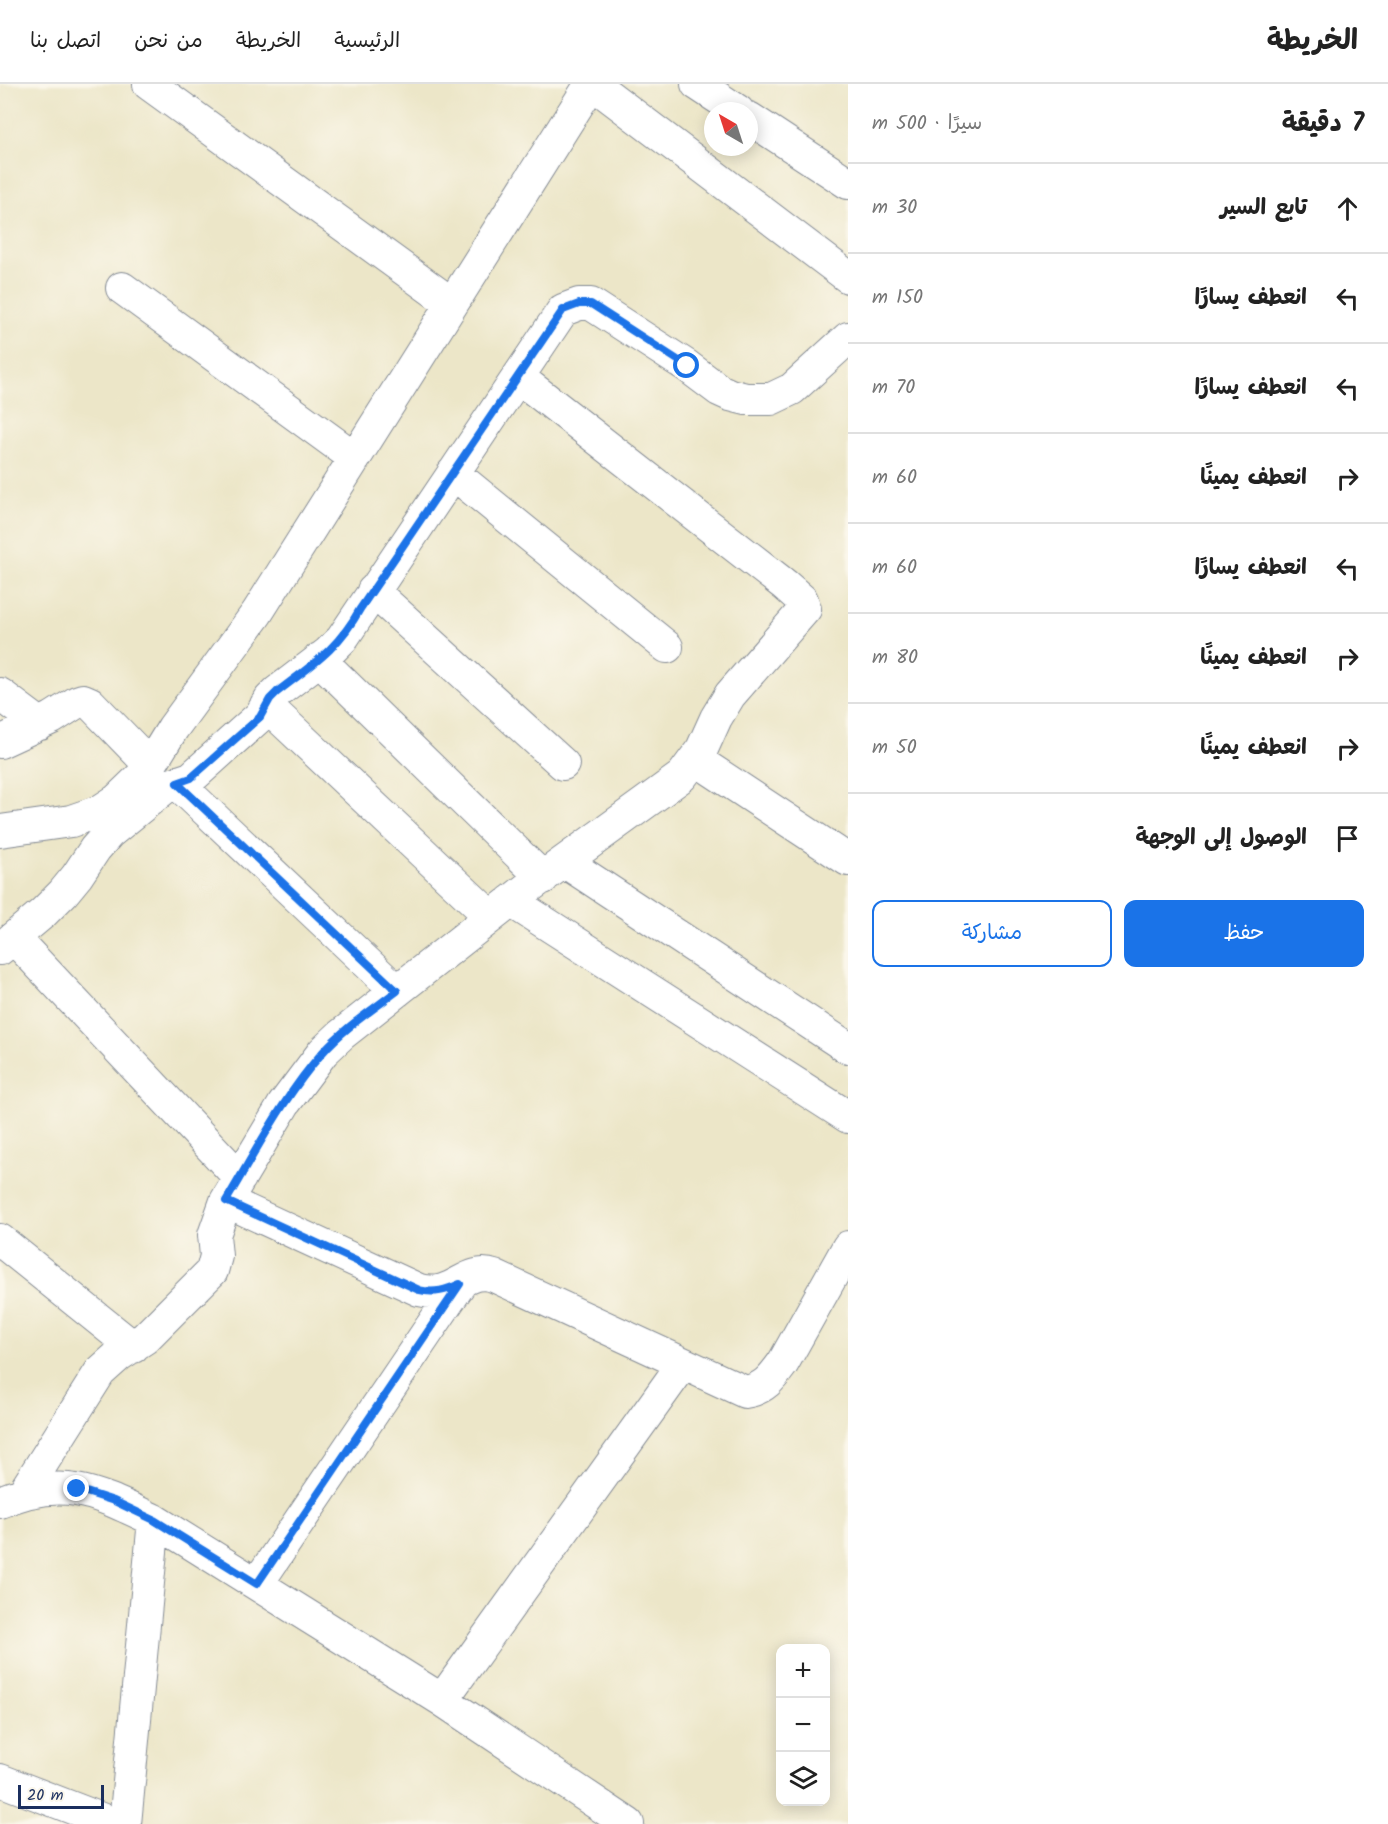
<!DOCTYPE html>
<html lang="ar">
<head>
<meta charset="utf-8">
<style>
	:root { --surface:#fff; --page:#f6f6f6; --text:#222; --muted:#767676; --line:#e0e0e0; --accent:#1a73e8 }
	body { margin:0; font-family:Kalam,"Playpen Sans Arabic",sans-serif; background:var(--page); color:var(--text); direction:rtl }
	.controls { position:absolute; right:18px; bottom:18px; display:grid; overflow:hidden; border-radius:12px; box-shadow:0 3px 15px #0003 }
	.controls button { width:54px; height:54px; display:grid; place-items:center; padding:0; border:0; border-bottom:2px solid var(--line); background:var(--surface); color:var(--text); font:30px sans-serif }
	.compass { position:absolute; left:704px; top:18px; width:54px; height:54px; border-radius:50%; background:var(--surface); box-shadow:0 3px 15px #0003; rotate:321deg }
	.scale { position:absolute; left:18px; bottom:15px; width:86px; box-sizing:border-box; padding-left:6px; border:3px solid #1b2f5e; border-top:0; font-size:16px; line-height:21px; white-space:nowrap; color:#1b2f5e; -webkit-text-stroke:4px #fbf7ec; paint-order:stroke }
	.stop { position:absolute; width:18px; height:18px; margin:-14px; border:4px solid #1a73e8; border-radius:50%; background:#fff }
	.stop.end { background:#1a73e8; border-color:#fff; box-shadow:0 2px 6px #0008 }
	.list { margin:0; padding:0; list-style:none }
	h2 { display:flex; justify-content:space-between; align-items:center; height:78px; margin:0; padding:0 24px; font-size:26px }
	h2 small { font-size:20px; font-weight:400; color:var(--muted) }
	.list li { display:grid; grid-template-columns:39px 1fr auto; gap:18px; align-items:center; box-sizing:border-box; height:90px; padding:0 24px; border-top:2px solid var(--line) }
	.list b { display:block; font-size:22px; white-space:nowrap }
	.list em { font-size:20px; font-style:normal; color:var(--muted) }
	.actions { display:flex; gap:12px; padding:18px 24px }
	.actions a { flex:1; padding:14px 0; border:2px solid var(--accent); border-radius:12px; text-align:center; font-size:21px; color:var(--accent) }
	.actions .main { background:var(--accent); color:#fff }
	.icon { flex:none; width:33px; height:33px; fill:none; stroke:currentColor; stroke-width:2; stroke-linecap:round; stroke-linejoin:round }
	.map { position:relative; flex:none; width:848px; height:1740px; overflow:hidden; direction:ltr }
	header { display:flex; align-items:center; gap:36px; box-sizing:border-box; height:84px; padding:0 30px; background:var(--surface); border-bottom:2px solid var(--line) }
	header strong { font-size:28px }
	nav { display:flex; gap:33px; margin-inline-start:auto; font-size:21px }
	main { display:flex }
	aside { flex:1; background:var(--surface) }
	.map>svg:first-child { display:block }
</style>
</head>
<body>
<header>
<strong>الخريطة</strong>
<nav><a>الرئيسية</a><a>الخريطة</a><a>من نحن</a><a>اتصل بنا</a></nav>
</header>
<main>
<aside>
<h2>7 دقيقة<small>سيرًا · 500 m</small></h2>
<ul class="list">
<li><svg class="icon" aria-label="ahead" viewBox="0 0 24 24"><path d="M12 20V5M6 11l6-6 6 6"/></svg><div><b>تابع السير</b></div><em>30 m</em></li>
<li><svg class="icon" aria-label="left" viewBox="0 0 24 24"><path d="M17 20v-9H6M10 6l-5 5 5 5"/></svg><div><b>انعطف يسارًا</b></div><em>150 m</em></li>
<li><svg class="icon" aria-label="left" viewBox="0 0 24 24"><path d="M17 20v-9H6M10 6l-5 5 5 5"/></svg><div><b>انعطف يسارًا</b></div><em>70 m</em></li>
<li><svg class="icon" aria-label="right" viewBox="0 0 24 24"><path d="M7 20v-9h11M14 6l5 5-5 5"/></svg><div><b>انعطف يمينًا</b></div><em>60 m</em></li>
<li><svg class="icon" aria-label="left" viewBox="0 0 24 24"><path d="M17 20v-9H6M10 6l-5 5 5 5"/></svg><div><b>انعطف يسارًا</b></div><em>60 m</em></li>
<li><svg class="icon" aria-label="right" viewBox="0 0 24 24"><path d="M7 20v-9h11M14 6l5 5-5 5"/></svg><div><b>انعطف يمينًا</b></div><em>80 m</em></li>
<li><svg class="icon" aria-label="right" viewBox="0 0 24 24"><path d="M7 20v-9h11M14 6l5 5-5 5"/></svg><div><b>انعطف يمينًا</b></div><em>50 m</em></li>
<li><svg class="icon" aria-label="arrive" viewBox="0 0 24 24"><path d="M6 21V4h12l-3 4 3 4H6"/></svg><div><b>الوصول إلى الوجهة</b></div></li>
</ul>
<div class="actions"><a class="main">حفظ</a><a>مشاركة</a></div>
</aside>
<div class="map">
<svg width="848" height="1740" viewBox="0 0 848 1740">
	<rect width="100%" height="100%" fill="#fbf7ec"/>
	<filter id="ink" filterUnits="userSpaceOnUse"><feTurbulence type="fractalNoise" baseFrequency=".0167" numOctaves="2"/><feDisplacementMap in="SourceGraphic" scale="12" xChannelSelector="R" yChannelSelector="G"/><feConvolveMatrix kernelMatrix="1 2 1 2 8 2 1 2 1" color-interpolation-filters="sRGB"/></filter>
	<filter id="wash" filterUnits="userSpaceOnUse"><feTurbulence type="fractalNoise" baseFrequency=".008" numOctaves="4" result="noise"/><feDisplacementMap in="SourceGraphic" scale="24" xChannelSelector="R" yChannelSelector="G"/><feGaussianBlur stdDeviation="1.35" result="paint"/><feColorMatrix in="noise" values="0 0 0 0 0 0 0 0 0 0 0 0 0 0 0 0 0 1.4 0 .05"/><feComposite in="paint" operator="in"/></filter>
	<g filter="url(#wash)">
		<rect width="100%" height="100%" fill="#ece6c8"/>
	</g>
	<g filter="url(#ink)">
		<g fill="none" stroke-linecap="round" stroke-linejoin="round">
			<!-- minor casing -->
			<g stroke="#848a93" stroke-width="34">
				<path id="minor" d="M149,0l303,220
					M593,0l255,193
					M697,0l41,27
					M749,34l99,65
					M122,204l233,170
					M453,389l214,174
					M373,507l190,173
					M319,575l224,219
					M0,610l40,30
					M266,621l225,212
					M0,658l52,-24 25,-16 6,-2 7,3 61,63
					M695,675l153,101
					M177,699l220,208
					M0,747l71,-10 29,-10 17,-11 29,-28 27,-44 84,-115 334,-529
					M565,778l283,186
					M511,817l337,216
					M14,854l226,240
					M0,865l43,-36 20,-20 14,-17 18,-27 14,-16 58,-47 24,-8 69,-62 10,-17 7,-7 51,-39 14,-14 221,-329 16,-6h12l96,62 32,24 11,5 16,4h25l21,-10 56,-51
					M226,1117l193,89c36,9 46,-24 75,-14l251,116c19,-3 27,-14 38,-29l65,-116
					M0,1156l133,107
					M24,1408l76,-120 19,-17 26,-17 67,-67 4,-15 -2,-21 12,-34 58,-97 39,-52 18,-17 184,-145 157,-114 20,-27 14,-31 14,-23 75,-86 -3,-9 -17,-15 -267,-208
					M0,1418c64,-27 95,-10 154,18l288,180 186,124
					M257,1500l203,-300
					M442,1616l241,-336
					M0,1696l114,44
					M125,1740l29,-304"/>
			</g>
			<!-- minor -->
			<use href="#minor" stroke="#fff" stroke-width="32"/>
		</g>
	</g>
	<g fill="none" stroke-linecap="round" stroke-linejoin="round" filter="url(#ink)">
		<!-- route -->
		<path stroke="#1a73e8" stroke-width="8" d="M77,1405l37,12 40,19 103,64 203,-300c-13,6 -26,10 -41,6l-193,-89c30,-50 58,-105 97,-149 21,-24 49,-42 74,-61l-220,-208 14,-5 69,-61 10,-18 7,-7c36,-28 61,-43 83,-83l203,-299 16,-6h12l96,62"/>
	</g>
</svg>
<div class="controls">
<button>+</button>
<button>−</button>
<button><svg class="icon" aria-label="layers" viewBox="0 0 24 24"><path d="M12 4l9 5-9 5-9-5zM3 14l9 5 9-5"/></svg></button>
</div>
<svg class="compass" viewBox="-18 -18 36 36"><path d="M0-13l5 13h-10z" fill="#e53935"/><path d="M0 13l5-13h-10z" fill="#767676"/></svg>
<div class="scale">20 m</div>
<div class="stop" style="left:687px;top:282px"></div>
<div class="stop end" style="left:77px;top:1405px"></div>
</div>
</main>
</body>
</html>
